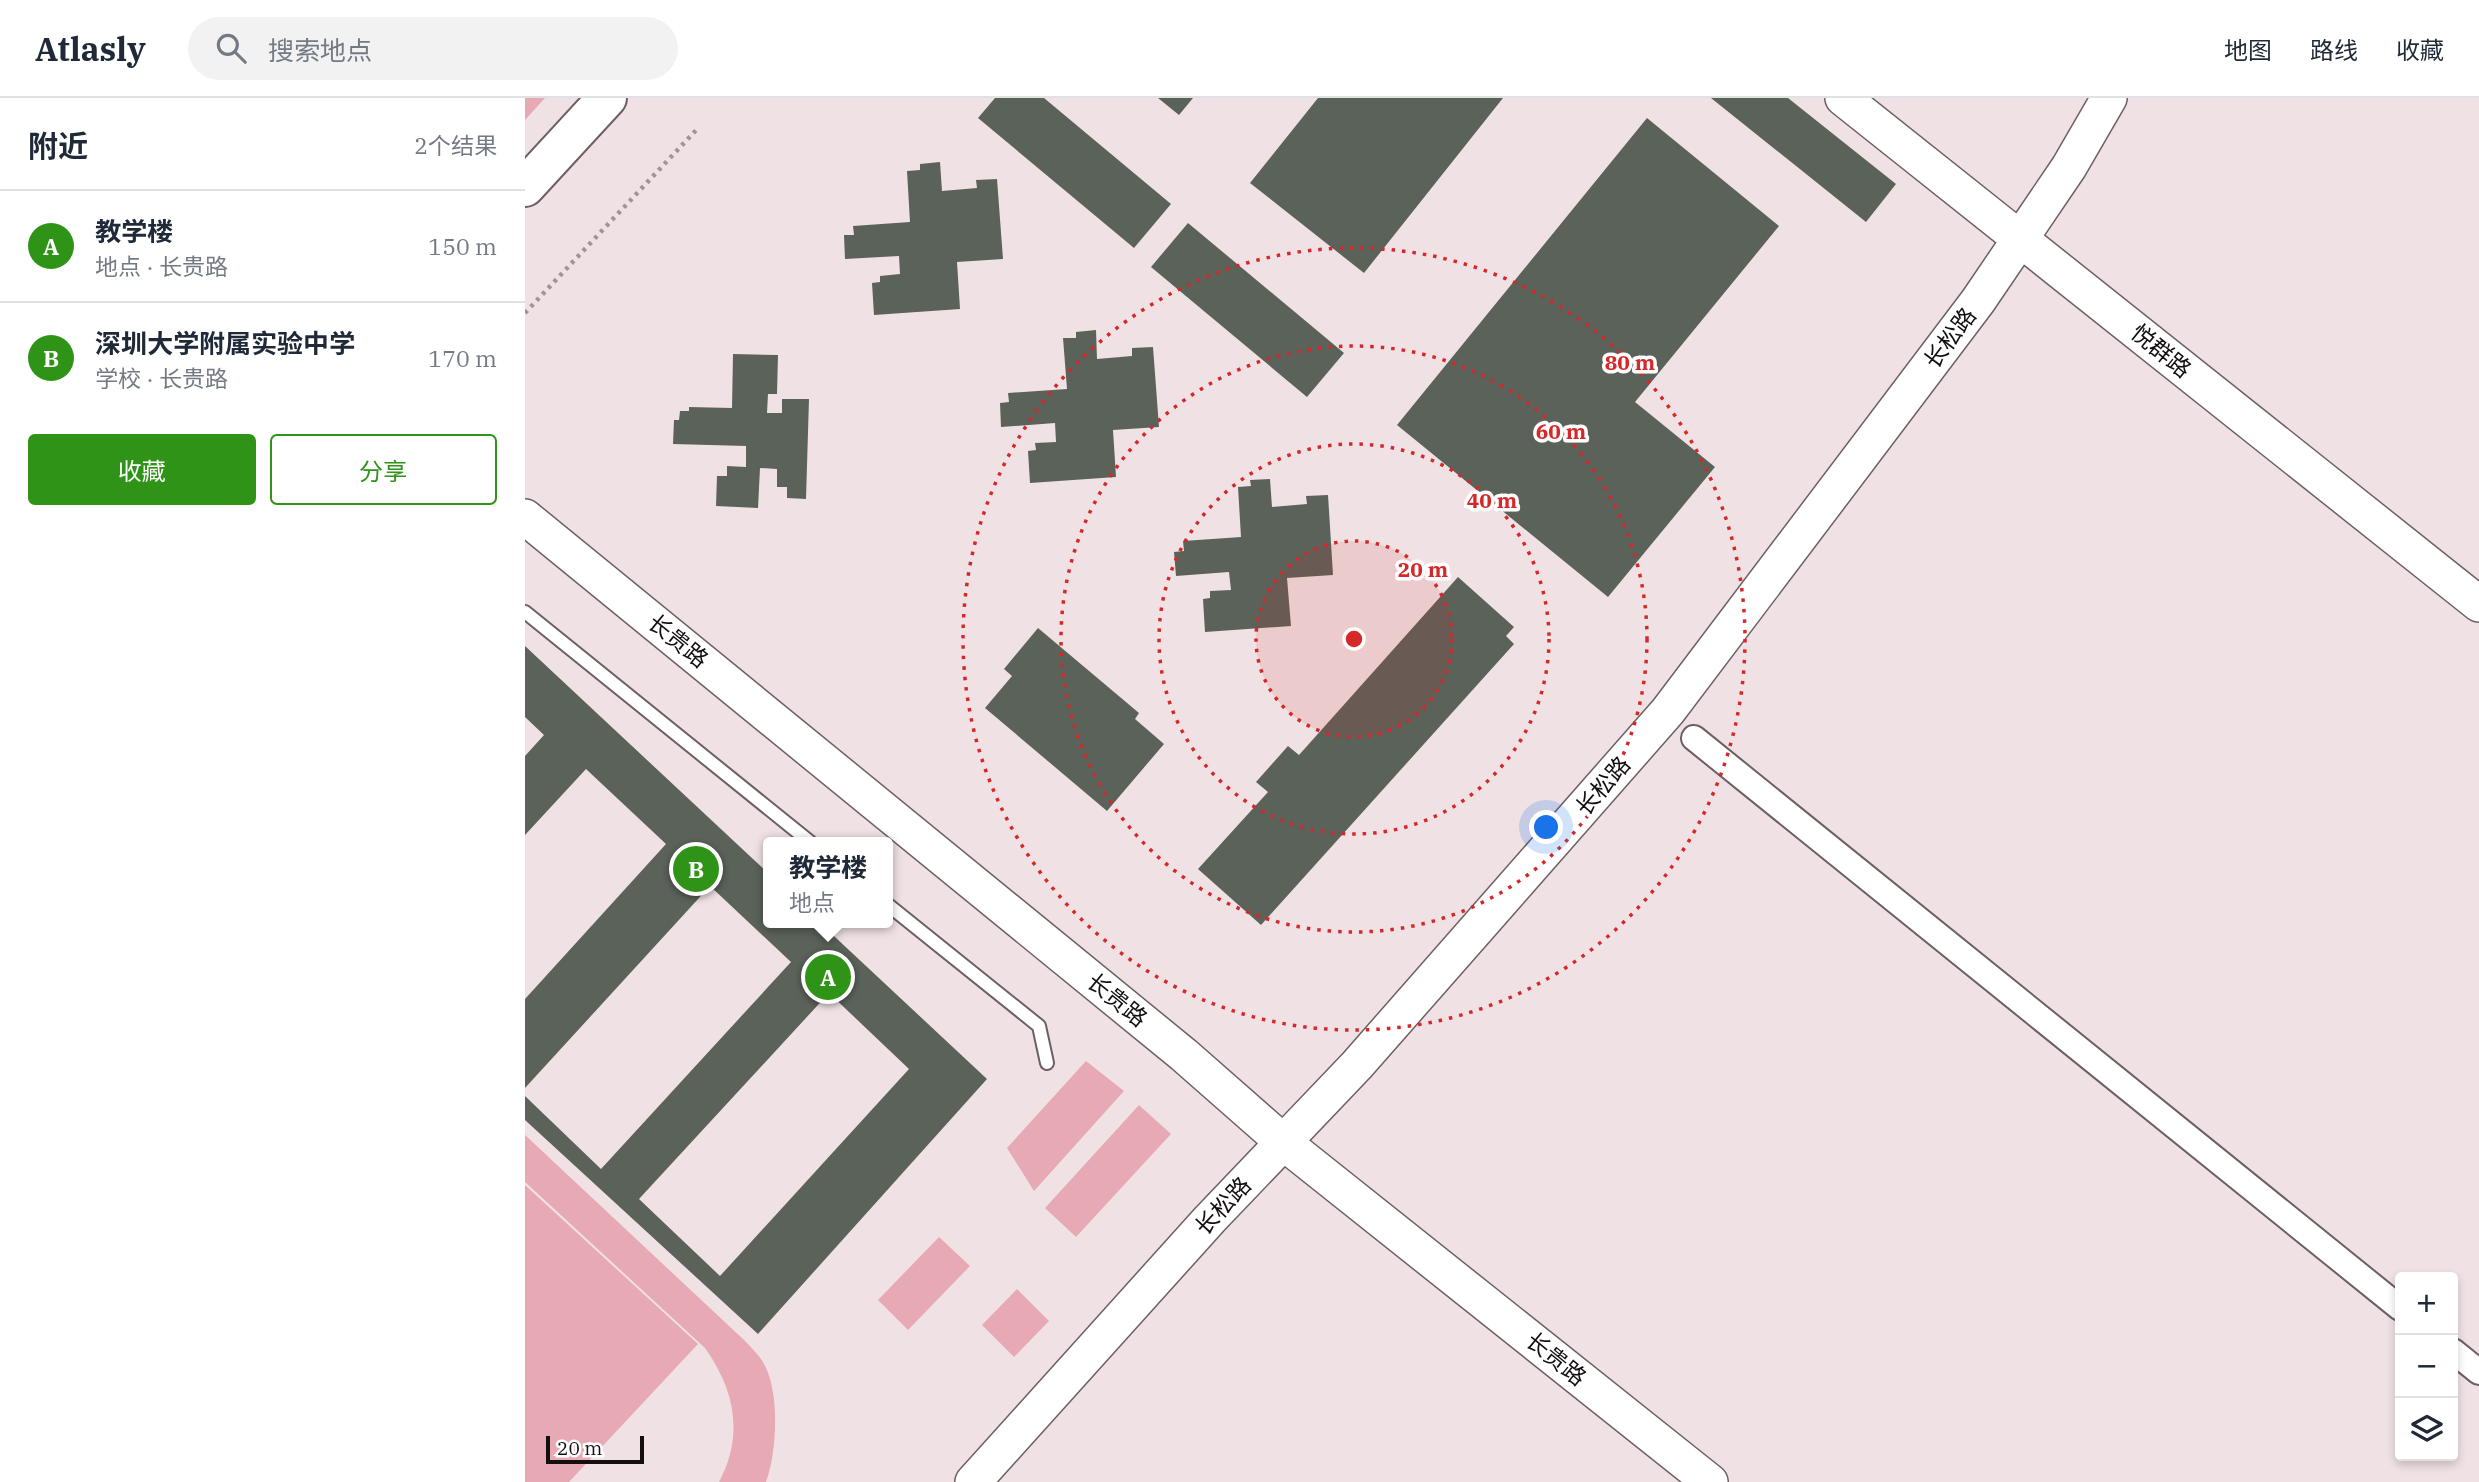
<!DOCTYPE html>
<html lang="zh">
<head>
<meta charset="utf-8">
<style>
	:root { --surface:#fff; --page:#f2f2f3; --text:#1f2937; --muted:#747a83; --line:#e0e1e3; --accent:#2e9317 }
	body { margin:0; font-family:"IBM Plex Serif","Noto Sans SC",serif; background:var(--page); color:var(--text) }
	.controls { position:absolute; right:21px; bottom:21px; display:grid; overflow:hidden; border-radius:7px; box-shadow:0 4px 10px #0003 }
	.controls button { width:63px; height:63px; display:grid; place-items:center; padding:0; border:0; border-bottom:2px solid var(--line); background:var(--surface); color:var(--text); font:35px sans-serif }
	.scale { position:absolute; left:21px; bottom:18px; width:98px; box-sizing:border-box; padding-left:7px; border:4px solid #130e0f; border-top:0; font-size:19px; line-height:24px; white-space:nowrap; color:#130e0f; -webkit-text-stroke:5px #fff; paint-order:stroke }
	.you { position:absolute; left:1022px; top:730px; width:24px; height:24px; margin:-18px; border:5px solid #fff; border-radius:50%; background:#1a73e8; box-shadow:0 0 0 10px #1a73e833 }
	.badge { display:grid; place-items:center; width:46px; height:46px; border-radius:50%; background:var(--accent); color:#fff; font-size:23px; font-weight:700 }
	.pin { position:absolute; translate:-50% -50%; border:4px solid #fff; box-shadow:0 2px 7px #0006 }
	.popup { position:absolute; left:238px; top:739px; width:130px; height:91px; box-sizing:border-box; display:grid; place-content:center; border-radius:7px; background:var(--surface); filter:drop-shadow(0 2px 5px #0005); font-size:23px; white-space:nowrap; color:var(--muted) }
	.popup b { font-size:26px; color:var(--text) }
	.popup::after { content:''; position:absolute; left:50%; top:100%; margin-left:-14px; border:14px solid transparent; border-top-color:var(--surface) }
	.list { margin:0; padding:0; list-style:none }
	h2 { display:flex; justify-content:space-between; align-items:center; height:91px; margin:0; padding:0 28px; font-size:30px }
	h2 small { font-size:23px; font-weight:400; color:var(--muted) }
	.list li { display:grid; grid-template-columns:46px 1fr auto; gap:21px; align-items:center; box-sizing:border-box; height:112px; padding:0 28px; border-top:2px solid var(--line) }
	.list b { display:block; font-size:26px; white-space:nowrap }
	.list p { margin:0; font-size:23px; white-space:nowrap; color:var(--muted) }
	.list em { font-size:23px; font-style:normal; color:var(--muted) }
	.actions { display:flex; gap:14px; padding:21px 28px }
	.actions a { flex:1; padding:16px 0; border:2px solid var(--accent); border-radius:7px; text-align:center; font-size:24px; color:var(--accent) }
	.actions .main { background:var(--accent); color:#fff }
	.icon { flex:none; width:38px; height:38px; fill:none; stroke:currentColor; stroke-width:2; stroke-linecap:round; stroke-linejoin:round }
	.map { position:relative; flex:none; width:1954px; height:1384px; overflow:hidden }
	header { display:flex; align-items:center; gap:42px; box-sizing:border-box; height:98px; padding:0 35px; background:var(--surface); border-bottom:2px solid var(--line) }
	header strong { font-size:33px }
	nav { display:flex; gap:38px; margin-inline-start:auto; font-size:24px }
	.search { width:490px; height:63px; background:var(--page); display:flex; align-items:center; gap:18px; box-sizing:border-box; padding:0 24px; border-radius:38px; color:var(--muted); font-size:26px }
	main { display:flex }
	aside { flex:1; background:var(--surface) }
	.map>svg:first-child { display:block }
</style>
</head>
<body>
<header>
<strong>Atlasly</strong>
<div class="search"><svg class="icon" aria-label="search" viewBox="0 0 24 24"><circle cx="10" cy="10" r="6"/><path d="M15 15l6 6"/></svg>搜索地点</div>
<nav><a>地图</a><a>路线</a><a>收藏</a></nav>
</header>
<main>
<aside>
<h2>附近<small>2个结果</small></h2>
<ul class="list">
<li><span class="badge">A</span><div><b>教学楼</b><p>地点 · 长贵路</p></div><em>150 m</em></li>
<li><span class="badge">B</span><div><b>深圳大学附属实验中学</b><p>学校 · 长贵路</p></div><em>170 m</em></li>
</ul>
<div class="actions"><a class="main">收藏</a><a>分享</a></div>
</aside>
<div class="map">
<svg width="1954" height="1384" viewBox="0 0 1954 1384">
	<rect width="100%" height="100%" fill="#f0e2e4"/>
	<!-- green -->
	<path fill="#e7a9b3" d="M0,0h20l-20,22z
		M561,963l38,30 -90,100 -27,-43z
		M614,1007l32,29 -95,103 -31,-29z
		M0,1037l218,204c6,6 13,13 18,20 20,28 16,93 5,123h-47c25,-47 16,-92 -14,-134l-180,-166z
		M0,1087l173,159 -129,138h-44z
		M414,1139l31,29 -62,64 -30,-30z
		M492,1191l32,32 -35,36 -32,-32z"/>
	<!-- building -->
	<path fill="#5b625a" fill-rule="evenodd" d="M470,0h49l127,106 -37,44 -156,-130z
		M633,0h35l-14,17z
		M793,0h185l-139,175 -114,-90z
		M1186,0h77l108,86 -30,38z
		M1122,20l132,108 -144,176 80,65 -107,130 -211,-172z
		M415,64l2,29 35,-3 -1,-8 21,-1 6,80 -46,3 3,47 -86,6 -2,-32 8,-1v-6l20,-2 -1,-18 -54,3 -1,-24h10l-1,-9 57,-4 -3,-51 13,-1v-6z
		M663,125l156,130 -37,44 -156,-130z
		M571,232l1,29 35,-3v-8l21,-1 6,80 -46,3 3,47 -86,6 -2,-32 8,-1 -1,-7 21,-1 -1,-19 -54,4 -1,-24 9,-1 -1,-9 59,-4 -4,-51h13v-6z
		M208,256l45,1 -1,39h-9l-1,19h15v-14h27l-3,100 -19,-1v-11h-10v-18l-17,-1 -2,40 -42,-2 1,-30h10v-10l19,1v-21l-73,-2 1,-24h5l1,-9h9v-4l43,1z
		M745,381l2,28 35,-3 -1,-8 22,-1 5,80 -46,3 4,48 -86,6 -2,-33 7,-1v-7l21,-1 -2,-18 -53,4 -2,-24 10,-1 -1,-10 58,-4 -3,-50 13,-1 -1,-6z
		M933,479l56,50 -8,9 8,8 -253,281 -63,-56 70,-77 -12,-10 32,-36 11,9z
		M513,530l101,85 -4,6 29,25 -57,67 -122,-103 27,-32 -8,-7z
		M0,548l244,228v49h51l167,156 -229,255 -233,-214v-24l76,73 190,-207 -81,-76 -185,202v-89l141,-155 -80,-75 -61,66v-79l19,-21 -19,-18zM304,895l80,76 -189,207 -81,-77z"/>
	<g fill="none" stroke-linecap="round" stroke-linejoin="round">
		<!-- lane casing -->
		<g stroke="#6c6062" stroke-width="16">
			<path id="lane" d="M0,514l285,230
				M362,806l152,122 8,37"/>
		</g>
		<!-- street casing -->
		<g stroke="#6c6062" stroke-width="28">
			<path id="street" d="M1169,640l706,570
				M1928,1253l26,21"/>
		</g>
		<!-- secondary casing -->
		<g stroke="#6c6062" stroke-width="38">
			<path id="secondary" d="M1318,0l636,506
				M0,419l659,538 99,87 427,340
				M448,1384l237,-263 147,-154 311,-354 310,-410 91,-134 40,-69"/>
		</g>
		<!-- primary casing -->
		<g stroke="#6c6062" stroke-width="42">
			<path id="primary" d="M0,89l82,-89"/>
		</g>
		<!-- path -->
		<path stroke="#9f9596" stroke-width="4.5" stroke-dasharray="3.5 5" stroke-linecap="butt" d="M0,215l174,-186"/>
		<!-- lane -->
		<use href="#lane" stroke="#fff" stroke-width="12"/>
		<!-- street -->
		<use href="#street" stroke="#fff" stroke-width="24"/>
		<!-- secondary -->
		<use href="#secondary" stroke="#fff" stroke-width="35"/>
		<!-- primary -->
		<use href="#primary" stroke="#fff" stroke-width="38"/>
	</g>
	<!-- distance rings -->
	<circle cx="829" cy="541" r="98" fill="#d62828" fill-opacity=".12"/>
	<g fill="none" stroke="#d62828" stroke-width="3.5" stroke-dasharray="3.5 7">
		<circle cx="829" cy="541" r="98"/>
		<circle cx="829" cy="541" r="195"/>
		<circle cx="829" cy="541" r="293"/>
		<circle cx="829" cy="541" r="391"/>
	</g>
	<g text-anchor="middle" stroke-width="7" stroke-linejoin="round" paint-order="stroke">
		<!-- street labels -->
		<g font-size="23" fill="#130e0f" stroke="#fff">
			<text transform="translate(1425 240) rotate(-53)" y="8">长松路</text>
			<text transform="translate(1636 253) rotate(39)" y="8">悦群路</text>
			<text transform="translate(153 543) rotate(39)" y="8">长贵路</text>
			<text transform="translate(1078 688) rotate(-49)" y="8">长松路</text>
			<text transform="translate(592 902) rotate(39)" y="8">长贵路</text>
			<text transform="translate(698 1108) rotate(-47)" y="8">长松路</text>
			<text transform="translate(1031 1261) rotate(39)" y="8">长贵路</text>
		</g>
	</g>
	<circle cx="829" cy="541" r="10" fill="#d62828" stroke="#fff" stroke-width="3.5"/>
	<g font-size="21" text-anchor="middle" font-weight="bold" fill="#d62828" stroke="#fff" stroke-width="7" stroke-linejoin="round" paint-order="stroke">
		<text x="1105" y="272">80 m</text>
		<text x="1036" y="341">60 m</text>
		<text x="967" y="410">40 m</text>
		<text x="898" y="479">20 m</text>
	</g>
</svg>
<div class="controls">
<button>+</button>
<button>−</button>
<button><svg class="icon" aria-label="layers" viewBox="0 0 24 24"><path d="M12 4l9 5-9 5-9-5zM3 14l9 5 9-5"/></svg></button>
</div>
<div class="scale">20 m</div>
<div class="you"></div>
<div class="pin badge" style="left:303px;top:879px">A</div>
<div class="popup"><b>教学楼</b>地点</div>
<div class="pin badge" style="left:171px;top:771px">B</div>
</div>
</main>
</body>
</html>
